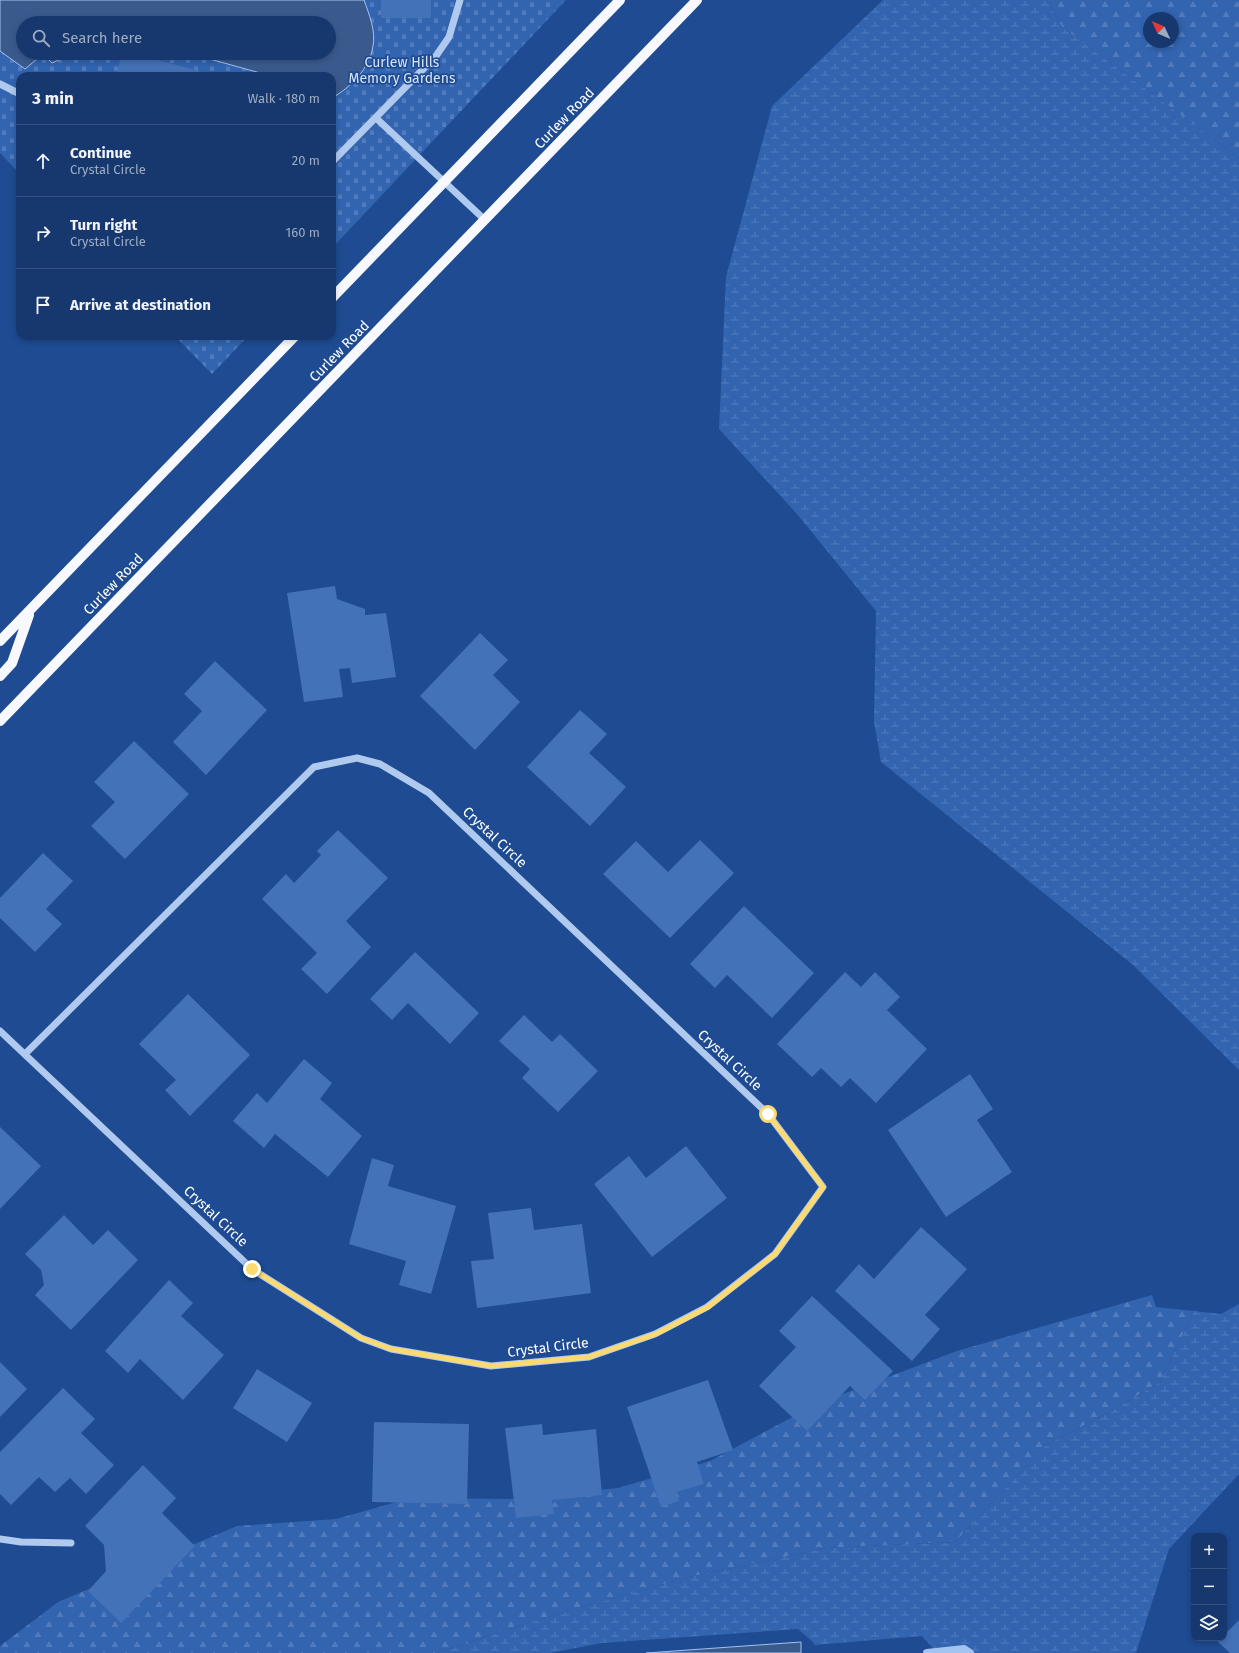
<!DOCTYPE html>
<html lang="en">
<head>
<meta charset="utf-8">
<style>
	:root { --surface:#16386e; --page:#234376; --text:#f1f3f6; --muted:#9eacc2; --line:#355281 }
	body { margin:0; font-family:"Fira Sans",sans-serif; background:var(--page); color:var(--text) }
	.controls { position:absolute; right:12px; bottom:12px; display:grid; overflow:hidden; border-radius:8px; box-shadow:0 2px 6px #0003 }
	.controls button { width:36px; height:36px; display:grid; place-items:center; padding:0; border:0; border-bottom:1px solid var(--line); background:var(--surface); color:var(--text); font:20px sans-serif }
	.compass { position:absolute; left:1143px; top:12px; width:36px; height:36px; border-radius:50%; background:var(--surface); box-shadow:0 2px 6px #0003; rotate:314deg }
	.stop { position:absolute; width:12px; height:12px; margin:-9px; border:3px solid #fdda6f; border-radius:50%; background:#fff }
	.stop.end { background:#fdda6f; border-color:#fff; box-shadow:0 1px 4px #0008 }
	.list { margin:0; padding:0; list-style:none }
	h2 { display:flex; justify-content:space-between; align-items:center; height:52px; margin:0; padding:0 16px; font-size:17px }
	h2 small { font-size:13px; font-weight:400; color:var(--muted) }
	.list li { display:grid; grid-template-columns:26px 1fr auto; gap:12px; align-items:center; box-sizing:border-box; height:72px; padding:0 16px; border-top:1px solid var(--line) }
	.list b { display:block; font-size:15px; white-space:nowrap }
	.list p { margin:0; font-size:13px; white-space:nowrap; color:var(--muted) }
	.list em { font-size:13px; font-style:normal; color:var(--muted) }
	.icon { flex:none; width:22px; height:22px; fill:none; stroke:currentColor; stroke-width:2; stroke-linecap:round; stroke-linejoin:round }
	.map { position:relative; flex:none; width:1239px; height:1653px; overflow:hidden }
	.search { position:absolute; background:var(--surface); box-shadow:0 2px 6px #0003; left:16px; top:16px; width:320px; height:44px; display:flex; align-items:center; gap:10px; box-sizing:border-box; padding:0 14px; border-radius:22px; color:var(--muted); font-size:15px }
	.panel { position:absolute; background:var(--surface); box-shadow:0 2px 6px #0003; left:16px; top:72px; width:320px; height:268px; border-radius:12px }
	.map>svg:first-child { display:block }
</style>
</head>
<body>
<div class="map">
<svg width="1239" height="1653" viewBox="0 0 1239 1653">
	<defs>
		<pattern id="forest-firs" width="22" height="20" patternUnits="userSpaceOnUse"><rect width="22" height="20" fill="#3264b0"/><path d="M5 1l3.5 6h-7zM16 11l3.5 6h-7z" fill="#517bbc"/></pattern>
		<pattern id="wetland-marsh" width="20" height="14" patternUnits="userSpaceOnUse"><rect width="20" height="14" fill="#3264b0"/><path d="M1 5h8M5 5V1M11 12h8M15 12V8" fill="none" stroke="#517bbc"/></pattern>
		<pattern id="cemetery-stones" width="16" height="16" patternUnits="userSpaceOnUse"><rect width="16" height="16" fill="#3264b0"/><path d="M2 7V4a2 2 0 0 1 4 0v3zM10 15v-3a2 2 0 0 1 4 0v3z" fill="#517bbc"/></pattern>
	</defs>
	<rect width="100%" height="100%" fill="#1e4b92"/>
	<!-- forest -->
	<path fill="url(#forest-firs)" fill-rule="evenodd" d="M1047,0h192v158l-177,-131zM1149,18h24v24h-24z
		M1152,1295l4,12 38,4 -34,71 -52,31 -62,32 -91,97 -128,6 -138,29 -149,42 -103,34h-437v-7l58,-44 179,-76 99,-7 75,-21 98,1 109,-11 92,-27 109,-58 138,-52z"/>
	<!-- wetland -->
	<path fill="url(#wetland-marsh)" d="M883,0h164l15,27 177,131v912l-106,-105 -252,-203 -7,-40 2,-111 -79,-97 -78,-85 7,-152 46,-171z
		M1239,1304v170l-70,75 -33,104h-199l-15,-17 -108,9v-2l-16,-14 -196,14 -52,10h-113l103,-34 149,-42 138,-29 128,-6 91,-97 62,-32 52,-31 34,-71 27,3z"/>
	<!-- cemetery -->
	<path fill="url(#cemetery-stones)" fill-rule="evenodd" d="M0,0h566l-234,248v-172h-312v98l-20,-21zM23,23h306v30h-306z
		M175,336h73l-36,38z"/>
	<!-- water -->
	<path fill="#3a5a8e" stroke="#a3c3f0" d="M0,0h364c5,14 12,31 9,46 -3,22 -22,41 -41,52v-22h-61l-83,-23h141v-30h-306v30h52l-23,10 -9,-9 -18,15 -25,-18z
		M801,1642v11h-155z"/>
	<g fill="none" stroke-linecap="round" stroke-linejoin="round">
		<!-- stream -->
		<path stroke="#a3c3f0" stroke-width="8" d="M927,1653l37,-4 6,4"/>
	</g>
	<!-- building -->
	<path fill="#4372b8" d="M381,0h50v18h-50z
		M122,53h11l83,23h-100z
		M335,586l2,13 28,10v6l21,-2 10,64 -44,6 -2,-15 -11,1 4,28 -39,5 -17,-109z
		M480,633l28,27 -15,15 27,27 -45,48 -55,-54z
		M215,661l52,49 -61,65 -33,-33 29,-31 -18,-17z
		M580,710l27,24 -18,19 37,34 -36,39 -63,-59z
		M134,741l55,53 -64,65 -34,-33 24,-24 -21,-20z
		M338,830l50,48 -42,43 25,26 -44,47 -26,-25 16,-16 -55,-54 24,-25 8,9 27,-28 -4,-4z
		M700,840l34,33 -64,65 -67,-64 33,-33 32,31z
		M43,853l30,28 -27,28 16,15 -27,28 -35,-34v-20z
		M744,906l70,67 -42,45 -45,-43 -12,13 -25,-24z
		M415,952l64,61 -29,31 -42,-41 -16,17 -22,-21z
		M845,972l16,15 14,-15 25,25 -13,13 40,39 -51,54 -26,-25 -9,9 -20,-19 -9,9 -35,-33z
		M188,994l62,61 -60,61 -25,-26 11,-10 -37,-36z
		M524,1015l28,27 8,-8 38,37 -40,41 -36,-34 8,-9 -31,-28z
		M304,1059l28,24 -12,16 42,37 -34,41 -53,-43 -11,14 -31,-27 24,-28 10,10z
		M970,1074l23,35 -16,11 35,52 -66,45 -58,-87z
		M0,1127l41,39 -41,43z
		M686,1146l41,52 -75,59 -58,-73 35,-28 17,22z
		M372,1158l22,7 -6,21 68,20 -25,88 -32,-9 7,-24 -57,-17z
		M531,1208l3,22 48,-6 9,69 -114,15 -6,-47 23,-2 -6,-46z
		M64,1215l29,30 15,-15 30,30 -67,70 -36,-35 9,-10 -3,-15 -16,-16z
		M921,1227l46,42 -42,46 15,14 -28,32 -77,-70 24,-27 15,15z
		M169,1280l24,23 -12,13 43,39 -41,45 -43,-41 -12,14 -23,-22z
		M812,1296l81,75 -28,29 -15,-14 -43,45 -48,-45 37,-39 -17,-16z
		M0,1362l27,27 -27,28z
		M257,1369l55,34 -25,39 -54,-34z
		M708,1380l25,70 -36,12 7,22 -28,8 3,9 -18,6 -34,-100z
		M63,1388l32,31 -14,14 33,32 -28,29 -16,-16 -15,14 -16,-15 -28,28 -11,-11v-42z
		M374,1422l95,2 -2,80 -95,-2z
		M542,1424l1,11 53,-6 6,66 -50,5 2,14 -38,4 -11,-90z
		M143,1465l33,33 -14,15 33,33 -74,77 -33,-32 18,-20 -2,-26 -19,-19z
		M1239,1620v33h-9l-12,-11 4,-4h2v-3z"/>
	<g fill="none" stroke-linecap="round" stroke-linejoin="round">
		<!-- minor -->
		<path stroke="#b0c9ee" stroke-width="7" d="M0,84l20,10
			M376,118l109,102
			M332,162l104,-106 13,-19 11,-37
			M0,1031l252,238 109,69 30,11 100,17 98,-9 66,-23 52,-27 68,-53 48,-67 -55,-73 -339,-321 -49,-29 -23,-6 -43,9 -289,287
			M0,1539l21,3 50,1"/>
		<!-- major -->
		<path stroke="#f7f9ff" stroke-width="10" d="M332,298l288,-298
			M0,641l295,-305
			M0,676l12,-13 17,-48
			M0,721l697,-721"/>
	</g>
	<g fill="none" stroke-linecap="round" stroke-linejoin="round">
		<!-- route -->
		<path stroke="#fdda6f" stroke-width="5" d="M252,1269l109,69 30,11 100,17 98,-9 67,-23 52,-27 67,-53 48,-67 -55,-73"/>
	</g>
	<g text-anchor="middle" stroke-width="3.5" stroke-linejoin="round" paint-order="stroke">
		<!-- park labels -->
		<g font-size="14" fill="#d6e4fa" stroke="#1e4b92">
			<text x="402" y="67">Curlew Hills<tspan x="402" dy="16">Memory Gardens</tspan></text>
		</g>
		<!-- street labels -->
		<g font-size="14" fill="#fff" stroke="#1e4b92">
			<text transform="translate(564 118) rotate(-46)" y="5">Curlew Road</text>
			<text transform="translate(339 351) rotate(-46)" y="5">Curlew Road</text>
			<text transform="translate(113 584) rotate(-46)" y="5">Curlew Road</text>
			<text transform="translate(495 837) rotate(43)" y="5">Crystal Circle</text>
			<text transform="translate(730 1060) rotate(43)" y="5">Crystal Circle</text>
			<text transform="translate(216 1216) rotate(43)" y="5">Crystal Circle</text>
			<text transform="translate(548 1347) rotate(-7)" y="5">Crystal Circle</text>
		</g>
	</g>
</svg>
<div class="controls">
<button>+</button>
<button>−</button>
<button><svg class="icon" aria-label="layers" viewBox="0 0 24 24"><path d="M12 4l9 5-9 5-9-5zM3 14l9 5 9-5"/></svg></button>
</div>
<svg class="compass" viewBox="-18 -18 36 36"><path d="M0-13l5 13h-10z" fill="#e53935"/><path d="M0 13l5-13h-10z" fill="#9eacc2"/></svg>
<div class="stop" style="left:768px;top:1114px"></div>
<div class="stop end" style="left:252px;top:1269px"></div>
<div class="search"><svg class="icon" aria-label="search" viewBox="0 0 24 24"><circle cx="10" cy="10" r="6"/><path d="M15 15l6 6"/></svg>Search here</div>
<section class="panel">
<h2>3 min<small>Walk · 180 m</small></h2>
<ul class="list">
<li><svg class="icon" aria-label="ahead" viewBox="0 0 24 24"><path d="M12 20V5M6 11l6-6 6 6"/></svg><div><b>Continue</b><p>Crystal Circle</p></div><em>20 m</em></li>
<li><svg class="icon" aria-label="right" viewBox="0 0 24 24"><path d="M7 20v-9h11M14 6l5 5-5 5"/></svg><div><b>Turn right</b><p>Crystal Circle</p></div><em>160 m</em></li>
<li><svg class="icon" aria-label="arrive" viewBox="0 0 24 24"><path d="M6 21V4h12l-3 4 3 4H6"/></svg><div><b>Arrive at destination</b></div></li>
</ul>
</section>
</div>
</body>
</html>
